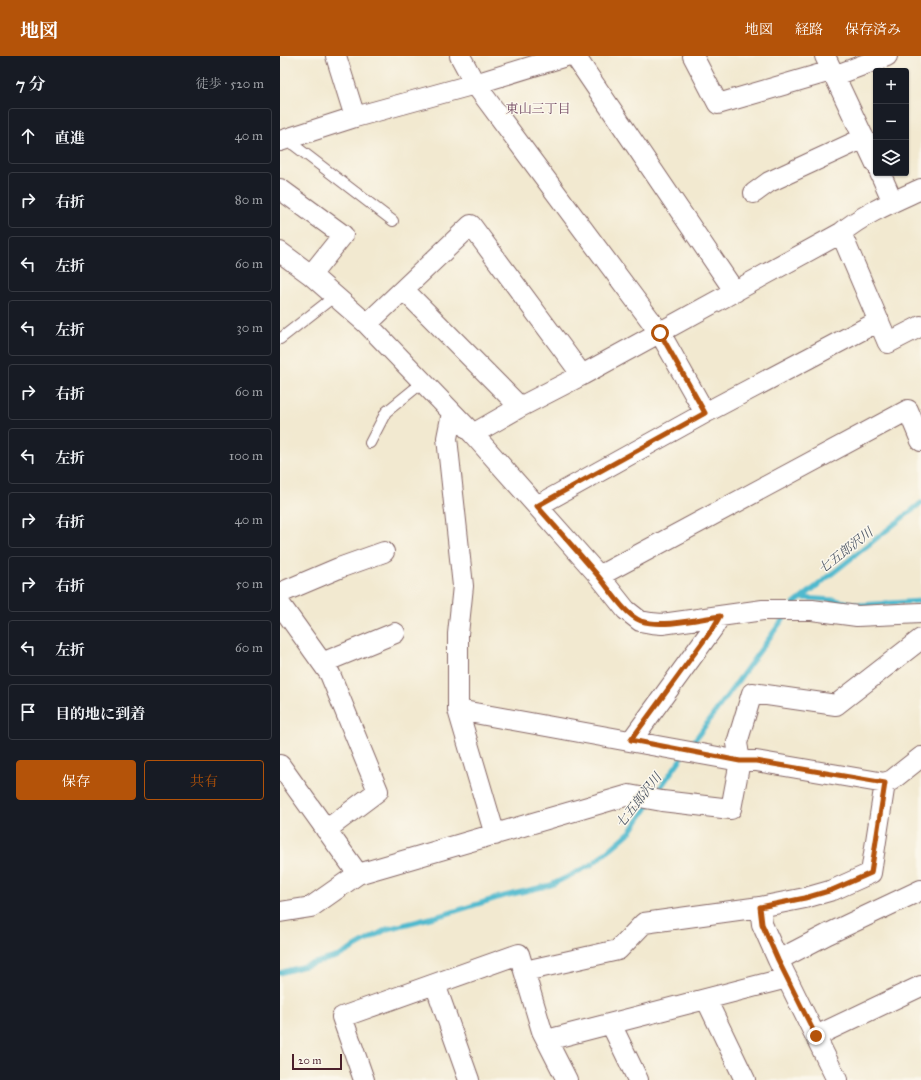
<!DOCTYPE html>
<html lang="ja">
<head>
<meta charset="utf-8">
<style>
	:root { --surface:#171b24; --page:#20242c; --text:#f1f3f6; --muted:#9ea1a6; --line:#363941; --accent:#b45309 }
	body { margin:0; font-family:"IM FELL Great Primer","Noto Serif JP",serif; background:var(--page); color:var(--text) }
	.controls { position:absolute; right:12px; top:12px; display:grid; overflow:hidden; border-radius:4px; box-shadow:0 1px 3px #0004 }
	.controls button { width:36px; height:36px; display:grid; place-items:center; padding:0; border:0; border-bottom:1px solid var(--line); background:var(--surface); color:var(--text); font:20px sans-serif }
	.scale { position:absolute; left:12px; bottom:10px; width:50px; box-sizing:border-box; padding-left:4px; border:2px solid #4a1f2b; border-top:0; font-size:11px; line-height:14px; white-space:nowrap; color:#4a1f2b; -webkit-text-stroke:3px #fbf7ec; paint-order:stroke }
	.stop { position:absolute; width:12px; height:12px; margin:-9px; border:3px solid #b45309; border-radius:50%; background:#fff }
	.stop.end { background:#b45309; border-color:#fff; box-shadow:0 1px 4px #0008 }
	.list { margin:0; padding:0; list-style:none }
	h2 { display:flex; justify-content:space-between; align-items:center; height:52px; margin:0; padding:0 16px; font-size:17px }
	h2 small { font-size:13px; font-weight:400; color:var(--muted) }
	.list li { display:grid; grid-template-columns:26px 1fr auto; gap:12px; align-items:center; box-sizing:border-box; height:56px; margin:0 8px 8px; padding:0 8px; border:1px solid var(--line); border-radius:4px }
	.list b { display:block; font-size:15px; white-space:nowrap }
	.list em { font-size:13px; font-style:normal; color:var(--muted) }
	.actions { display:flex; gap:8px; padding:12px 16px }
	.actions a { flex:1; padding:9px 0; border:1px solid var(--accent); border-radius:4px; text-align:center; font-size:14px; color:var(--accent) }
	.actions .main { background:var(--accent); color:#fff }
	.icon { flex:none; width:22px; height:22px; fill:none; stroke:currentColor; stroke-width:2; stroke-linecap:round; stroke-linejoin:round }
	.map { position:relative; flex:none; width:641px; height:1024px; overflow:hidden }
	header { display:flex; align-items:center; gap:24px; box-sizing:border-box; height:56px; padding:0 20px; background:var(--accent); color:#fff }
	header strong { font-size:19px }
	nav { display:flex; gap:22px; margin-inline-start:auto; font-size:14px }
	main { display:flex }
	aside { flex:1; background:var(--surface) }
	.map>svg:first-child { display:block }
</style>
</head>
<body>
<header>
<strong>地図</strong>
<nav><a>地図</a><a>経路</a><a>保存済み</a></nav>
</header>
<main>
<aside>
<h2>7 分<small>徒歩 · 520 m</small></h2>
<ul class="list">
<li><svg class="icon" aria-label="ahead" viewBox="0 0 24 24"><path d="M12 20V5M6 11l6-6 6 6"/></svg><div><b>直進</b></div><em>40 m</em></li>
<li><svg class="icon" aria-label="right" viewBox="0 0 24 24"><path d="M7 20v-9h11M14 6l5 5-5 5"/></svg><div><b>右折</b></div><em>80 m</em></li>
<li><svg class="icon" aria-label="left" viewBox="0 0 24 24"><path d="M17 20v-9H6M10 6l-5 5 5 5"/></svg><div><b>左折</b></div><em>60 m</em></li>
<li><svg class="icon" aria-label="left" viewBox="0 0 24 24"><path d="M17 20v-9H6M10 6l-5 5 5 5"/></svg><div><b>左折</b></div><em>30 m</em></li>
<li><svg class="icon" aria-label="right" viewBox="0 0 24 24"><path d="M7 20v-9h11M14 6l5 5-5 5"/></svg><div><b>右折</b></div><em>60 m</em></li>
<li><svg class="icon" aria-label="left" viewBox="0 0 24 24"><path d="M17 20v-9H6M10 6l-5 5 5 5"/></svg><div><b>左折</b></div><em>100 m</em></li>
<li><svg class="icon" aria-label="right" viewBox="0 0 24 24"><path d="M7 20v-9h11M14 6l5 5-5 5"/></svg><div><b>右折</b></div><em>40 m</em></li>
<li><svg class="icon" aria-label="right" viewBox="0 0 24 24"><path d="M7 20v-9h11M14 6l5 5-5 5"/></svg><div><b>右折</b></div><em>50 m</em></li>
<li><svg class="icon" aria-label="left" viewBox="0 0 24 24"><path d="M17 20v-9H6M10 6l-5 5 5 5"/></svg><div><b>左折</b></div><em>60 m</em></li>
<li><svg class="icon" aria-label="arrive" viewBox="0 0 24 24"><path d="M6 21V4h12l-3 4 3 4H6"/></svg><div><b>目的地に到着</b></div></li>
</ul>
<div class="actions"><a class="main">保存</a><a>共有</a></div>
</aside>
<div class="map">
<svg width="641" height="1024" viewBox="0 0 641 1024">
	<rect width="100%" height="100%" fill="#fbf7ec"/>
	<filter id="ink" filterUnits="userSpaceOnUse"><feTurbulence type="fractalNoise" baseFrequency=".025" numOctaves="2"/><feDisplacementMap in="SourceGraphic" scale="8" xChannelSelector="R" yChannelSelector="G"/><feConvolveMatrix kernelMatrix="1 2 1 2 8 2 1 2 1" color-interpolation-filters="sRGB"/></filter>
	<filter id="wash" filterUnits="userSpaceOnUse"><feTurbulence type="fractalNoise" baseFrequency=".012" numOctaves="4" result="noise"/><feDisplacementMap in="SourceGraphic" scale="16" xChannelSelector="R" yChannelSelector="G"/><feGaussianBlur stdDeviation="0.9" result="paint"/><feColorMatrix in="noise" values="0 0 0 0 0 0 0 0 0 0 0 0 0 0 0 0 0 1.4 0 .05"/><feComposite in="paint" operator="in"/></filter>
	<g filter="url(#wash)">
		<rect width="100%" height="100%" fill="#f2e9d0"/>
		<g fill="none" stroke-linecap="round" stroke-linejoin="round">
			<!-- stream -->
			<path stroke="#50b9ce" stroke-width="5" d="M522,542l33,2 25,5 61,-4
				M514,548l127,-101
				M409,692l97,-133
				M375,739l28,-39
				M0,917l59,-17 48,-27 59,-15 54,-17 51,-12 40,-20 24,-20 16,-14 19,-28"/>
		</g>
	</g>
	<g filter="url(#ink)">
		<g fill="none" stroke-linecap="round" stroke-linejoin="round">
			<!-- service casing -->
			<g stroke="#856665" stroke-width="12">
				<path id="service" d="M6,83l107,82
					M0,283l55,-43
					M90,387l16,-31 37,-30"/>
			</g>
			<!-- minor casing -->
			<g stroke="#856665" stroke-width="22">
				<path id="minor" d="M56,0l19,61
					M180,0l15,28 185,249 45,80
					M295,0l160,236
					M413,0l25,48 113,-33
					M545,0l51,108
					M554,20l53,-20
					M0,85l75,-24 120,-33 91,-28
					M600,117l13,29
					M0,133l63,46 -32,40
					M474,137l15,-11 95,-44
					M561,177l47,110 33,-17
					M0,196l31,23 56,49 106,110 126,142 27,34 14,11 11,2 11,1 101,-14h49l45,6 64,-3
					M124,234l116,117
					M87,268l104,-99 111,150
					M172,357l-5,25 16,148 -5,48v76l37,125
					M193,378l47,-27 62,-32 259,-142c22,-19 54,-32 80,-44
					M257,450l168,-93 174,-92
					M319,520l309,-166 13,31
					M0,537l59,-25 45,-16
					M0,548l50,70 48,117 -52,39
					M42,607l73,-30
					M178,654l282,51h16l129,22 7,-3 29,-23
					M351,685l82,-113 7,-12
					M0,709l78,109
					M480,851l2,17 16,36 59,120
					M0,856l31,-5 47,-33 271,-79 33,6 69,8 9,-48 -3,-18 15,-50 84,12 85,-66
					M498,904l50,-26 93,-44
					M245,915l93,-21 26,-27 116,-16 45,-9 28,-8 38,-17 14,-90
					M155,928l34,96
					M426,943l39,81
					M331,968l27,56
					M536,980l105,-50
					M267,984l240,-62
					M84,1024l-22,-63 177,-63 23,77 25,49"/>
			</g>
			<!-- service -->
			<use href="#service" stroke="#fff" stroke-width="10"/>
			<!-- minor -->
			<use href="#minor" stroke="#fff" stroke-width="20"/>
		</g>
	</g>
	<g fill="none" stroke-linecap="round" stroke-linejoin="round" filter="url(#ink)">
		<!-- route -->
		<path stroke="#b45309" stroke-width="5" d="M380,277l45,80 -168,93c21,24 42,47 62,71 11,13 26,38 42,44 21,7 57,-2 79,-5l-7,12 -82,112 109,21h16l129,22 -14,90 -39,17 -27,8 -45,9 2,17 16,36 38,76"/>
	</g>
	<g text-anchor="middle" stroke-width="3" stroke-linejoin="round" paint-order="stroke">
		<!-- neighbourhood labels -->
		<g font-size="13" fill="#754c64" stroke="#fbf7ec">
			<text x="258" y="57">東山三丁目</text>
		</g>
		<!-- water labels -->
		<g font-size="13" font-style="italic" fill="#4c5564" stroke="#fbf7ec">
			<text transform="translate(565 494) rotate(-38)" y="5">七五郎沢川</text>
			<text transform="translate(358 744) rotate(-52)" y="5">七五郎沢川</text>
		</g>
	</g>
</svg>
<div class="controls">
<button>+</button>
<button>−</button>
<button><svg class="icon" aria-label="layers" viewBox="0 0 24 24"><path d="M12 4l9 5-9 5-9-5zM3 14l9 5 9-5"/></svg></button>
</div>
<div class="scale">20 m</div>
<div class="stop" style="left:380px;top:277px"></div>
<div class="stop end" style="left:536px;top:980px"></div>
</div>
</main>
</body>
</html>
